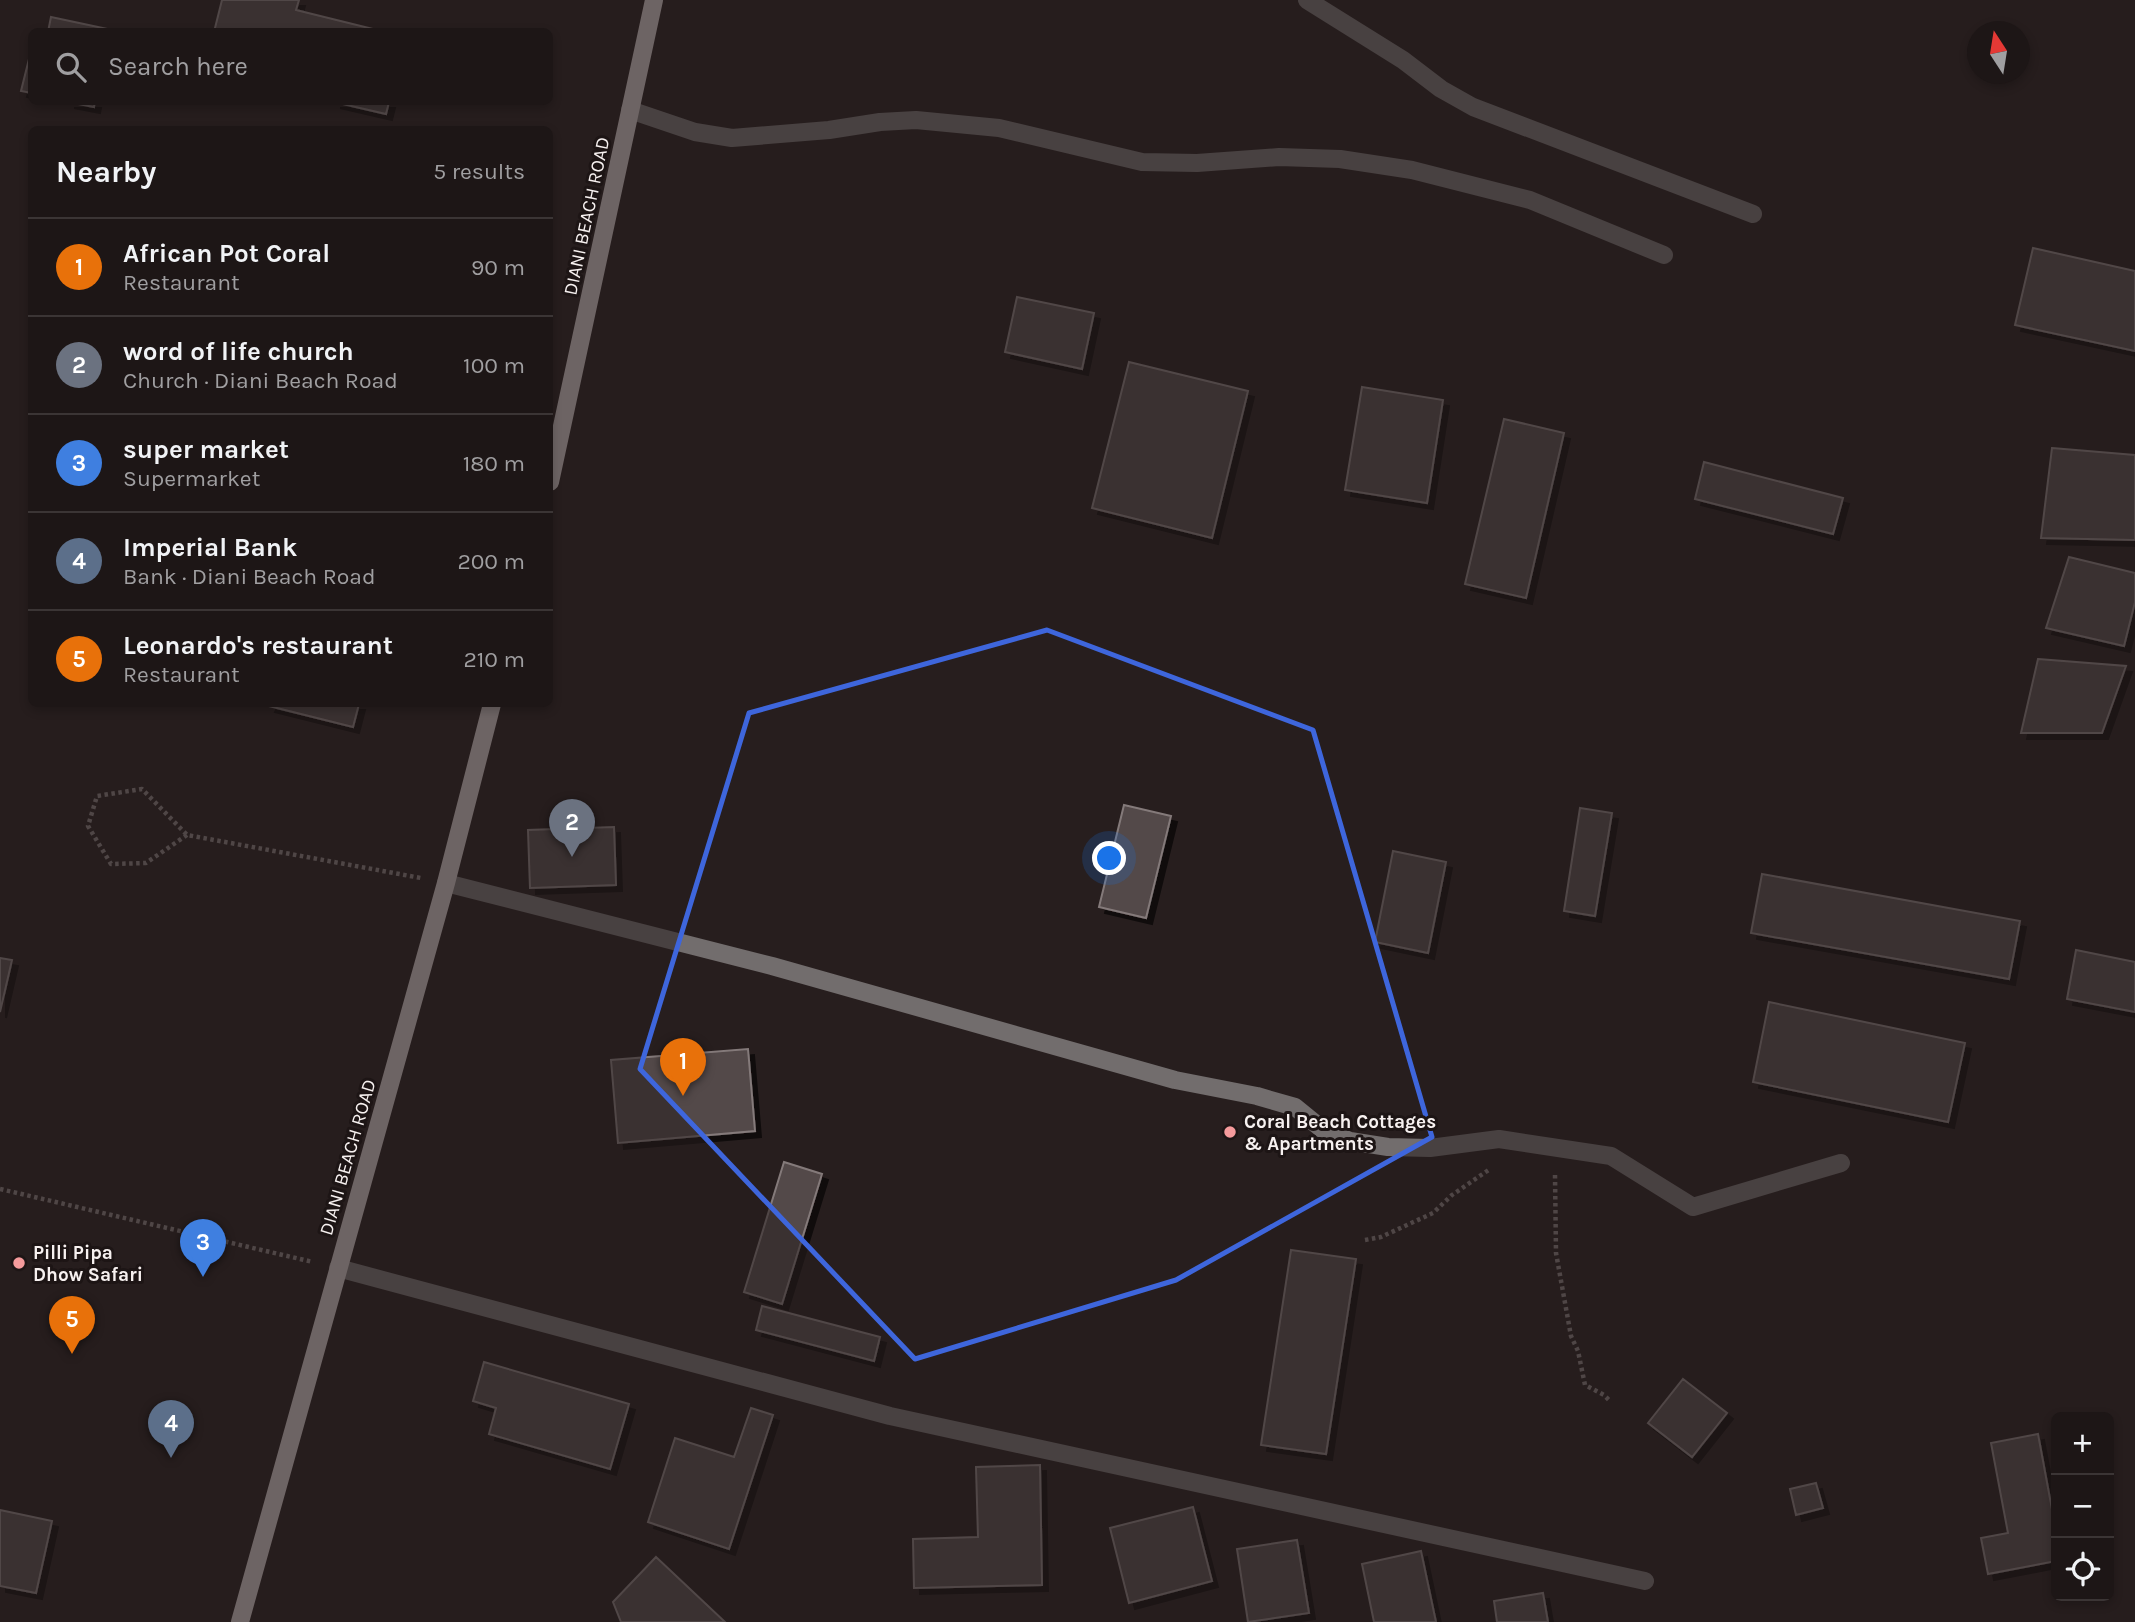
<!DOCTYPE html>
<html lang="en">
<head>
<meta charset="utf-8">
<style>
	:root { --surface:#1d1616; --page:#2a2323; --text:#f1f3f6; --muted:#a09fa1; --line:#3b3535; --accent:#f59b9c }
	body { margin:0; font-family:Karla,sans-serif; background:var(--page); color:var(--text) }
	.controls { position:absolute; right:21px; bottom:21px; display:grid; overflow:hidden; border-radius:10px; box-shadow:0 4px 10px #0003 }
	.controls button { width:63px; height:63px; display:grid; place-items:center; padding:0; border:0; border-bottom:2px solid var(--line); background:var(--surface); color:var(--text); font:35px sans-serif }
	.compass { position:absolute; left:1967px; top:21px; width:63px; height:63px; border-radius:50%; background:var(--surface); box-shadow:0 4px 10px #0003; rotate:348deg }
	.you { position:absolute; left:1110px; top:859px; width:24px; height:24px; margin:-18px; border:5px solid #fff; border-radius:50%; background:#1a73e8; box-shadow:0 0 0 10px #1a73e833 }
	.badge { display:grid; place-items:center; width:46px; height:46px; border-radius:50%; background:var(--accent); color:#fff; font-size:23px; font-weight:700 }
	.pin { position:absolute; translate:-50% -58px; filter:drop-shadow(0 2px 4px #0008) }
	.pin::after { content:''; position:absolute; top:37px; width:24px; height:21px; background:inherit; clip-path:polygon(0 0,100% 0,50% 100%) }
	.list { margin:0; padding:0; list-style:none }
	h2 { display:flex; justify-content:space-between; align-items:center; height:91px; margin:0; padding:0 28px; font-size:30px }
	h2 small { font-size:23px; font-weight:400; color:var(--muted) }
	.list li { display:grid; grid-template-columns:46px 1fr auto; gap:21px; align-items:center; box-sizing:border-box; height:98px; padding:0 28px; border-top:2px solid var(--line) }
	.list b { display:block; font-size:26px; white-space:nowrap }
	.list p { margin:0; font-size:23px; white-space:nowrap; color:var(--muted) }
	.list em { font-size:23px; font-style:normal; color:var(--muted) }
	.icon { flex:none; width:38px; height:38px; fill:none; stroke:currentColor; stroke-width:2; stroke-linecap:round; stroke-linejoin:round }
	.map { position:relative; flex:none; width:2135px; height:1622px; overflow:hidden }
	.search { position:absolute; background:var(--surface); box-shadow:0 4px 10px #0003; left:28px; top:28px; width:525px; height:77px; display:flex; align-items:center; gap:18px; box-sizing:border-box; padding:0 24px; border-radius:10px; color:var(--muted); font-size:26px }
	.panel { position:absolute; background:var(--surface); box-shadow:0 4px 10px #0003; left:28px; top:126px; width:525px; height:581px; border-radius:10px }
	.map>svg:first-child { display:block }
</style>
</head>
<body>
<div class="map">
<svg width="2135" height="1622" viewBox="0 0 2135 1622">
	<defs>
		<filter id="shadow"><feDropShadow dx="6" dy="6" stdDeviation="0" flood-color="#0009"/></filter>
	</defs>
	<rect width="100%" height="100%" fill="#271e1e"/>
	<!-- building -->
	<path fill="#524848" stroke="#847a7a" stroke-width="2" filter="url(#shadow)" d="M222,0h77l-3,10 89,22h-171z
		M51,17l61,13 -64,2z
		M32,47v46l-11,-2z
		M68,102h27l-1,5z
		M334,102h55l-3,12z
		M2033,248l102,23v80l-120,-26z
		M1017,297l77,16 -12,56 -77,-17z
		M1129,362l119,29 -36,147 -120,-30z
		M1362,387l81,13 -16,103 -82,-13z
		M1504,419l60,14 -38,165 -61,-14z
		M2052,448l83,7v85l-94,-2z
		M1704,462l139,36 -10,36 -138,-35z
		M2069,557l66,16v29l-11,44 -78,-18z
		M2038,659l88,7 -24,67h-81z
		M270,704h89l-6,23 -84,-21z
		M1124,805l47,11 -25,102 -47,-11z
		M1580,808l32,5 -17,103 -31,-5z
		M614,827l2,58 -86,3 -2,-58z
		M1393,851l53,11 -18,91 -53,-11z
		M1762,874l258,47 -11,58 -258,-46z
		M2076,950l59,12v50l-68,-13z
		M0,958l12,2 -12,52z
		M1769,1002l196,41 -17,79 -195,-40z
		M748,1049l7,82 -137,12 -7,-83z
		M784,1162l38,12 -40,130 -38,-12z
		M1291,1250l65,9 -30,195 -65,-9z
		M762,1306l118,31 -6,24 -118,-31z
		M484,1362l145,42 -19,65 -121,-35 7,-26 -23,-7z
		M1683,1379l44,34 -35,44 -44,-34z
		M751,1408l22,7 -44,134 -81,-27 27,-84 59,19z
		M2038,1434l18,97v30l-68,13 -7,-36 27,-5 -17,-90z
		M1040,1465l2,120 -128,3 -1,-49 65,-2 -2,-70z
		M1816,1483l7,25 -27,7 -6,-26z
		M1193,1507l19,74 -83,22 -19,-75z
		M0,1510l52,11 -16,72 -36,-7z
		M1297,1540l12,73 -61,9 -11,-73z
		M1421,1551l15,71h-62l-12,-58z
		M656,1557l69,65h-104l-8,-20z
		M1543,1593l5,29h-51l-3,-21z"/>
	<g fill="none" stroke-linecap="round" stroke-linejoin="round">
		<!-- path -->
		<path stroke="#817979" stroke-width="4.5" stroke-dasharray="3.5 3.5" stroke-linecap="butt" d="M187,835l-41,28 -35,1 -23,-38 9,-30 45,-7 45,46 234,43
			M1555,1175l1,78 15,83 7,15 7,34 19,10 6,6
			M0,1189l313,73
			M1365,1240l16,-3 52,-24 19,-18 38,-26"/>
		<!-- minor -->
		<path stroke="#726d6d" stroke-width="18" d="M1307,0l96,60 38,29 32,18 280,107
			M630,110l65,22 37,6 97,-8 51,-8 36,-2 83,8 143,34 55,1 82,-6 61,2 72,11 118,30 134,55
			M446,883l326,83 403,114 82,16 38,11 27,22 28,12 38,6 42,1 69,-9 112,17 82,51 148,-44
			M338,1268l552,148 755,165"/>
		<!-- primary -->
		<path stroke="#c4baba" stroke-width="18" d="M550,482l104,-482
			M240,1622l206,-739 46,-179"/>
	</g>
	<!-- marked area -->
	<path d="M0 0H2135V1622H0ZM1047,630l266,100 119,407 -256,143 -261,79 -275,-290 109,-356z" fill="#271e1e" fill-opacity=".55" fill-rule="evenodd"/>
	<path fill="none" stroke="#3e66dc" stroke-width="5" stroke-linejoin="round" d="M1047,630l266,100 119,407 -256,143 -261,79 -275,-290 109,-356z"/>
	<!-- markers -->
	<g fill="#f59b9c" stroke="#1d1515" stroke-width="2.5">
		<circle cx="1230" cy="1132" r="7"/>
		<circle cx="19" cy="1263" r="7"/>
	</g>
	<g text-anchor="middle" stroke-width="6" stroke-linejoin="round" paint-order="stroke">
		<!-- street labels -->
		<g font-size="19" fill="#f7f1f0" stroke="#1d1515">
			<text transform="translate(586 216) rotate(-78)" y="7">DIANI BEACH ROAD</text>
			<text transform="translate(347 1157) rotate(-74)" y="7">DIANI BEACH ROAD</text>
		</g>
		<!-- poi labels -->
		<g font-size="19" font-weight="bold" fill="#f7f1f0" stroke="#1d1515" text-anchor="start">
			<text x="1244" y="1128">Coral Beach Cottages<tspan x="1244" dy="22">&amp; Apartments</tspan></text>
			<text x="33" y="1259">Pilli Pipa<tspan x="33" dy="22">Dhow Safari</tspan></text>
		</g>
	</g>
</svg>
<div class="controls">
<button>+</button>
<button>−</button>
<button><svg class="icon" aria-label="locate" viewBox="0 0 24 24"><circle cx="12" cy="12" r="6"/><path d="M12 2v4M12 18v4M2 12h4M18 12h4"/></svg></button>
</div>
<svg class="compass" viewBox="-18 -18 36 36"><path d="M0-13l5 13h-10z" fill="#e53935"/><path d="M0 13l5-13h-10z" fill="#a09fa1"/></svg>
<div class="you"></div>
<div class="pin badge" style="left:683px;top:1096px;background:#e8710a">1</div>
<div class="pin badge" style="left:572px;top:857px;background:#6b7280">2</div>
<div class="pin badge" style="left:203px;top:1277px;background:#3f7fe0">3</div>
<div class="pin badge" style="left:171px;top:1458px;background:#5c6f8a">4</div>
<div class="pin badge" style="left:72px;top:1354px;background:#e8710a">5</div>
<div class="search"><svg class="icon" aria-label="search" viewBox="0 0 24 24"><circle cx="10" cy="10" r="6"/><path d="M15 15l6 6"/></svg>Search here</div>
<section class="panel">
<h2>Nearby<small>5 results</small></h2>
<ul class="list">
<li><span class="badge" style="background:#e8710a">1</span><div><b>African Pot Coral</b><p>Restaurant</p></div><em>90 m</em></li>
<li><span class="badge" style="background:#6b7280">2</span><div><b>word of life church</b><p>Church · Diani Beach Road</p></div><em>100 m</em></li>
<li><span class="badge" style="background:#3f7fe0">3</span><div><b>super market</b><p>Supermarket</p></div><em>180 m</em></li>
<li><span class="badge" style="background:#5c6f8a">4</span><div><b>Imperial Bank</b><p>Bank · Diani Beach Road</p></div><em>200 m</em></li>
<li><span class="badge" style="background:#e8710a">5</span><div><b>Leonardo's restaurant</b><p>Restaurant</p></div><em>210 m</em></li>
</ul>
</section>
</div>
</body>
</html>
